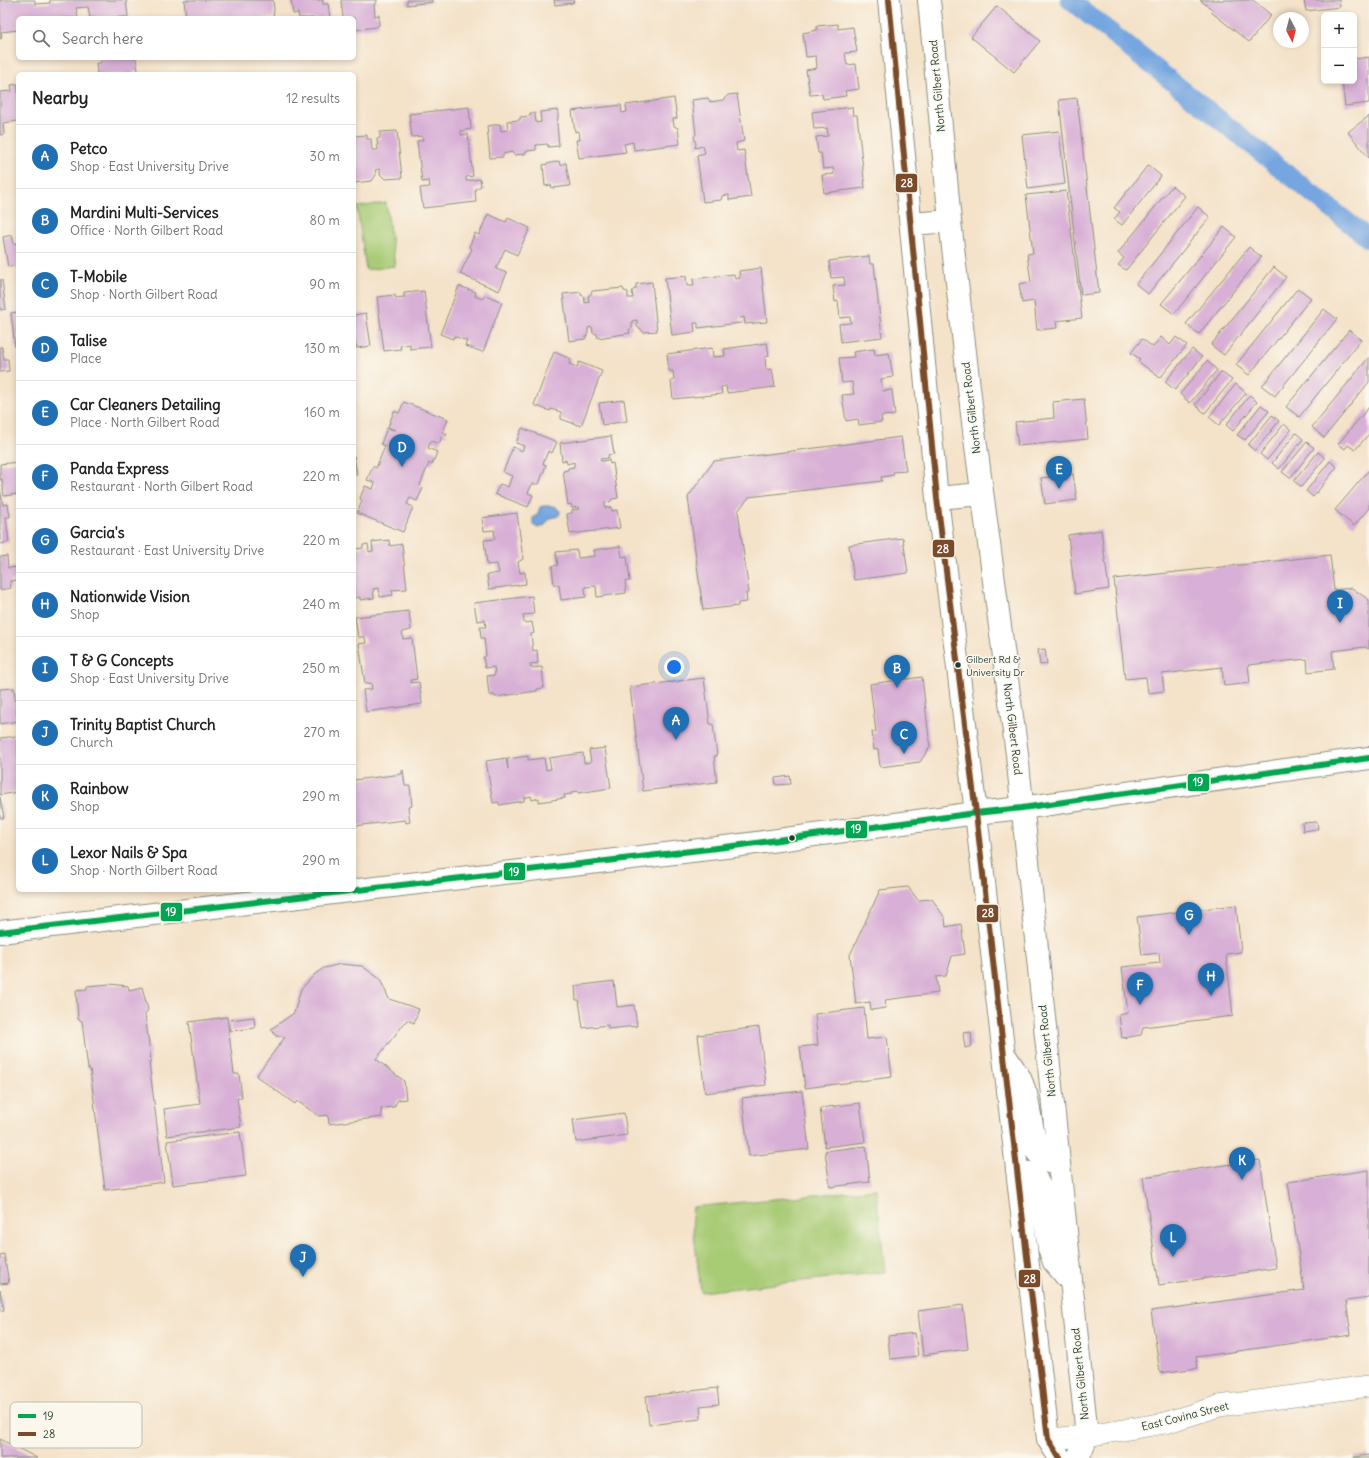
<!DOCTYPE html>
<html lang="en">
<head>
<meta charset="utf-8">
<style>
	:root { --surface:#fff; --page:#f2f2f2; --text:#222; --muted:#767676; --line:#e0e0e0; --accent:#1f6fb2 }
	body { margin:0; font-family:Delius,sans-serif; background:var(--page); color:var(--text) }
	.controls { position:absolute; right:12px; top:12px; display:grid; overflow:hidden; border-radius:6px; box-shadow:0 2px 6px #0003 }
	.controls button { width:36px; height:36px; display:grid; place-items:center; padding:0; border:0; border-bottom:1px solid var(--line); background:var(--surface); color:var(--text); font:20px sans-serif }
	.compass { position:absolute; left:1273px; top:12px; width:36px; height:36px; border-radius:50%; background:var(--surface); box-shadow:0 2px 6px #0003; rotate:173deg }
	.you { position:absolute; left:674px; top:667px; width:14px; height:14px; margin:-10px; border:3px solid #fff; border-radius:50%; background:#1a73e8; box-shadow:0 0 0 6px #1a73e833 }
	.badge { display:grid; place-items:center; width:26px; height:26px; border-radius:50%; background:var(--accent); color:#fff; font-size:13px; font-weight:700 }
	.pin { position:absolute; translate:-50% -33px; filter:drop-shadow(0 1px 2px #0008) }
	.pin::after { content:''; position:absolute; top:21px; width:14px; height:12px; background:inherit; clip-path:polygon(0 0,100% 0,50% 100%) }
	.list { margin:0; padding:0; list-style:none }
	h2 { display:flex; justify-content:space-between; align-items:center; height:52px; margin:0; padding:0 16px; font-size:17px }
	h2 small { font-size:13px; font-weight:400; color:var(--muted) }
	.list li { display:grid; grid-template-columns:26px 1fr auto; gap:12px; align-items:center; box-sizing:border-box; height:64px; padding:0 16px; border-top:1px solid var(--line) }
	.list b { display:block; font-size:15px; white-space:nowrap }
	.list p { margin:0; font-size:13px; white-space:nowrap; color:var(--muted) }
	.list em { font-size:13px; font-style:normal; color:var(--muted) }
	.icon { flex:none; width:22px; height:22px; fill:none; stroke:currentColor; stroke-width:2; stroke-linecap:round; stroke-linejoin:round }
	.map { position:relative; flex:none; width:1369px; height:1458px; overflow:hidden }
	.search { position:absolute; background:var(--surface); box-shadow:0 2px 6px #0003; left:16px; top:16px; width:340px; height:44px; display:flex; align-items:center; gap:10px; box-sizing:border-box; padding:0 14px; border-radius:6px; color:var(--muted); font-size:15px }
	.panel { position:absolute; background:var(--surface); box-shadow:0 2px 6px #0003; left:16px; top:72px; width:340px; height:820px; border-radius:6px }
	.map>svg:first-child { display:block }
</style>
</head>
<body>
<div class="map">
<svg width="1369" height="1458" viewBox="0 0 1369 1458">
	<rect width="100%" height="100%" fill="#fbf7ec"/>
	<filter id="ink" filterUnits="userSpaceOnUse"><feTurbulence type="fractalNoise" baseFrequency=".025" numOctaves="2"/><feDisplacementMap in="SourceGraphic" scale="8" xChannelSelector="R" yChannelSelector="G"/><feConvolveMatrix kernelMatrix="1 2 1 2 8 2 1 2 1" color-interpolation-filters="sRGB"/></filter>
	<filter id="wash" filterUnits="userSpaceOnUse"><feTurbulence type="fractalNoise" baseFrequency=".012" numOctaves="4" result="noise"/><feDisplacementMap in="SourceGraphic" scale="16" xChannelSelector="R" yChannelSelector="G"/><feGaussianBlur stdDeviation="0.9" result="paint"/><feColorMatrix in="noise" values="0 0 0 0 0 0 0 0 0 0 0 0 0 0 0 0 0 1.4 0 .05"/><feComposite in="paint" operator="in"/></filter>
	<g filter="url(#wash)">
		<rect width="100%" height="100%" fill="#f4e2c9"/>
		<!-- green -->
		<path fill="#a8cb74" stroke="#648454" d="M386,203l9,63 -29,4 -9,-63z
			M876,1189l9,83 -184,20 -9,-74 1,-11z"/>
		<!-- water -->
		<path fill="#76a6e0" stroke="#4a728a" d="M543,506h12l5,5c0,7 -4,5 -9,7 -3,2 -5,6 -7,8l-6,2 -5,-3v-7l5,-4 2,-7z"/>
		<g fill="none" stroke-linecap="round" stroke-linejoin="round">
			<!-- canal -->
			<path stroke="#76a6e0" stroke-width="19" d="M1070,0l299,239"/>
		</g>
		<g id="blocks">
			<!-- building -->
			<path fill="#d8afd6" d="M0,0h35v4l15,-1v-3h76l2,17 -38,1 -2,-11 -12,1 2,10h-60v12l-17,2 1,6 -2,1z
				M184,0h89l1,10 -1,7 -9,1h-78z
				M291,0h32v4h5l2,14h-31l-1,-5 -5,1z
				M341,0h36v2l-3,2 1,12 4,-1v10l-3,2 -22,3v-12h-11z
				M407,0h25v2l-25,3z
				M554,0h20l-1,3 -18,2z
				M1200,0h53l18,15 -22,27 -38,-30 2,-2z
				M1304,0h35l1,7 -34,4z
				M997,6l43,35 -26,31 -43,-35z
				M838,24v5l15,-2 4,25 -12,1 2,12 9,-1 3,25 -14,2 1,5 -23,3 -1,-5 -12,1 -4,-25 11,-2 -1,-12 -10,1 -3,-24 14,-3v-4z
				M1369,57v46l-24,3 -3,-25h12v-22z
				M101,58h35l2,13 -5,1v2h-36l-1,-11h5z
				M18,84v37l-15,2 1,11 -4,1v-43l12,-1 -1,-6z
				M737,94l7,47 -8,2 1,8 7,-1 7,47 -22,3v-5l-7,1 -1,4 -18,2 -6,-47 8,-2 -2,-7 -8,2 1,-4 -2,-7 2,-3 -4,-34 16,-2 2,4 13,-2 5,-5z
				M674,98l3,20 -4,1 1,7 4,2 2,16 -46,6 -1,-8 -9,2 2,8 -47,6 -3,-18h4l-1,-9 -4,1 -3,-21 49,-6 1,8 5,-1 -1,-7z
				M1077,98l22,195 -18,2 -22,-195z
				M469,107l2,22 -10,2v4l7,-1 5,42 -7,1v4l14,-2 1,7 -6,3 1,13 -53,6 -3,-20 10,-1 -1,-6 -7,1 -5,-41 6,-1 -1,-4 -10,1 -3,-23z
				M852,107l1,8h4l8,73 -41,5 -2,-18 12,-1 -1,-6 -10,1 -2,-16h-3l-2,-16 12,-1 -1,-8 -13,1 -2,-17z
				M558,110v7l-1,7 2,22 -11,1v-3l-12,1v5l-9,1 -2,3 -11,1 -2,-3 -9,2v3l-13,1 -3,-32 13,-2 1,7 7,-1 -1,-9 13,-1v-3l10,-1v-3h5l1,10 5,-1 -1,-10z
				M1369,116v42l-21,-26z
				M397,131l5,47 -17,1 -5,-5v-5l-5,1 1,5 -4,6 -18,2v-47l13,-1v4h4l1,11h6l-1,-11 3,-1v-6z
				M1059,131l6,53 -37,5 -6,-54z
				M559,161l1,4 6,-2 4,23 -18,2 -1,-3 -6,1 -2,-21z
				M1148,165l13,11 -39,49 -8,-6 6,-7 -6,-4z
				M1172,186l13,10 -59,74 -8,-5 6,-7 -6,-5z
				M1066,191l16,127 -26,3 1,7 -20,2 -3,-29 -12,2 -3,-19 12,-2 -4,-28 6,-1 -7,-58z
				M1198,207l12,10 -62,77 -12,-10z
				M488,214l18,8 2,-4 22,10 -13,27 -12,-6 -9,20 11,4 -8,18 -39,-17 12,-25 -3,-2 6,-14 4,2z
				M1224,227l12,10 -62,77 -13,-10z
				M12,235l2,9 4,-1v23l-10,1 -5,-30z
				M1249,247l12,10 -62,77 -13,-10z
				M869,256l1,8h4l8,73 -41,5 -2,-18 12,-1 -1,-6 -10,1 -2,-17 -3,1 -2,-16 12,-1 -1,-8 -13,1 -2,-17z
				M1274,267l12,10 -62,78 -13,-10z
				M761,268l6,54 -22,2 -1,-7 -4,1 1,5 -43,5v-5h-4l1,9 -23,3 -7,-57 21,-2 1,10h7l-1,-7 41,-5 1,5 5,-1 -1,-7z
				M0,280h2l4,29 -6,1z
				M652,282l5,49 -14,1 -2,-3 -4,-2v-7l-5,1v7l-3,2 1,3 -32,5 -1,-4 -4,-1 -1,-6 -4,1v5l-3,6 -16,2 -6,-47 18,-2v3l3,1 1,7 4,-1 -1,-6 3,-2 1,-3 31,-3 1,3 4,1v6h5l-1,-6 2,-3h2v-5z
				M459,286l17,6 -1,4 7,3 4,-4 16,7 -19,50 -18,-6 2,-5 -13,-5 -1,3 -13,-5z
				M1298,288l13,10 -62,77 -13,-10z
				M424,291l7,56 -21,2v-5l-10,2 1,3 -17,2 -7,-54 18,-2 1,3 8,-1v-4z
				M1324,309l13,10 -62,77 -13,-10z
				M18,312v35l-3,1 -4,-35z
				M366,313l5,33 -14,2 -2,-9 -1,1v-25z
				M1349,330l12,10 -62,77 -13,-10z
				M1161,337l9,8 6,-8 11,8 -27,33 -22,-17 2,-2 -9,-6 11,-14 11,8z
				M767,343l2,13 -4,1 1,13 6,-1 3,18 -48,6 -1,-7 -5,1 1,7 -49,5 -2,-18 3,-1 -1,-9h-4l-2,-17 45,-6 1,9 12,-1 -1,-7z
				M0,347h2l2,12h4l1,12 -9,1z
				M874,349l1,6 14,-2 4,24 -12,2 2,12 9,-1 3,25 -14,1 1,6 -23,3 -1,-6 -12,2 -4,-26 12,-1 -2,-12 -10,1 -3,-25 15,-1 -1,-5z
				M1192,349l10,8 -27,33 -10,-8z
				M554,352l17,7 -2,5 8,3 2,-5 23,9 -21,55 -20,-7v-7l-10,-3 -1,2 -16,-6z
				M1369,357v25l-45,56 -12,-11z
				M1207,361l10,9 -27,33 -10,-9z
				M1221,372l11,8 -27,33 -10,-8z
				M1236,384l10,9 -27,32 -10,-8z
				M1250,395l7,7 -24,29 -7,-6z
				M1084,399l4,40 -70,7 -3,-24 39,-4 -1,-16z
				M624,400l3,21 -25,4 -3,-22z
				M404,402l44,17 -5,13 4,2 -1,2 -3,-2 -4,10 -8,-3 -3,7 9,4 -5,13 -3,-2 -9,22 3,3 -6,13 -7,-3 -3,6 6,3 -10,25 -46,-19 5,-12 -2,-3 5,-12 8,3 2,-6 -8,-3 6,-14 3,2 9,-22 -4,-2 6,-16 8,2 -7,-3 6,-16 5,2z
				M1261,405l8,6 -24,29 -8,-5z
				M1369,407v27l-14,16 -7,-5 -3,4 -7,-5z
				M1272,415l7,6 -24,30 -7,-6z
				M1284,424l7,6 -24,30 -7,-6z
				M522,428l35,14 -5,11 -4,-2 -5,13 3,1 -7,19h-7l-4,9 5,2 -5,12 -33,-13 5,-10 8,3 4,-11 -9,-4 10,-25 9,4 2,-5 -8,-3z
				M1296,433l7,6 -24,30 -7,-6z
				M611,436l3,18 -6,1v3l-8,1 1,2 8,-1 1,4 3,-1 5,35 -6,1 -2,3 -5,1v5l6,-1 1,4 5,-1 3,18 -50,6 -3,-20 5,-1v-3l7,-1v-2l-7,1 -1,-4 -3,1 -5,-34 5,-1v-2l6,-1v-5l-7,2 -1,-4 -4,1 -2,-18z
				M901,437l5,34 -13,1 1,3 -13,2 1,4 -133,16 -11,14 11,82h-3l1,9 -9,1v3l-35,4 -15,-113 26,-36z
				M1307,442l7,6 -24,30 -8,-6z
				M1318,452l7,6 -24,29 -7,-6z
				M354,456l3,19h-3z
				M1330,461l7,6 -24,30 -7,-6z
				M18,462v32l-14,2 -2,-17 -2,1v-16z
				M1369,470v38l-15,18 -19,-16z
				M1073,474l4,26 -32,4 -4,-26z
				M0,489l3,16 5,-1 2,13h-4l3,25 -9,2z
				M517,513l6,46 -5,3 2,11 5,-1 1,12 -37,5 -2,-14 12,-2 -2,-9 -10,1 -3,-25 11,-1 -1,-9 -10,1 -2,-13z
				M1101,530l8,59 -34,5 -7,-59z
				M903,538l5,35 -54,7 -5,-35z
				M389,540l1,6 12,-2 5,45 -15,1 1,5 -13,2 -1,-9 -6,1 1,9 -14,2v-3l-6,1v-49l9,-1v-3l5,-1 1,8 4,-1 -1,-9z
				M620,546l2,11 5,-1 3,25h-5l1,12 -29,4 -1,-11 -11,1 1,10 -25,3 -2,-15h-5l-2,-19 6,-1 -2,-13 21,-2 1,8 17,-2 -1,-6z
				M1330,555l4,35 18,-2 17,12v49l-4,-2 -33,4 2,18 -26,3 -1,-13 -59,6 2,18 -26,3 -2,-19 -60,7 2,17 -16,2 -2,-16 -21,2 -11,-100z
				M7,556l1,12 10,-1v13l-8,1 1,7 -11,2v-33z
				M532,596l2,18 -11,1 1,8 8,-1 2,11 -3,1 2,17 4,-1 1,13 -8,1 1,4 11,-1 2,21 -7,1v2l-42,6 -1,-2h-5l-2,-19 8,-1 -1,-8 -9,1 -2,-11 3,-1 -2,-18h-3l-1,-11h6l-1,-7 -8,1 -3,-18z
				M409,611l2,19 -9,2 1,7 9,-1 5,41 -6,1v3l8,-1 3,22 -56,8 -3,-22 9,-1 -1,-6 -6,1 -6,-40 7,-1 -1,-6h-7l-3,-20z
				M1045,649l2,15 -7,1 -2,-15z
				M922,677l8,70 -10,15 -40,5 -2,-18 -4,1 -2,-18h4l-6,-48z
				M704,678l6,46h3l4,32h-3l3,26 -74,9 -13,-104z
				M14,688l4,33 -18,3v-35z
				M18,736v56l-18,3v-57z
				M605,748l6,40 -33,5v-2l-6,1v2l-8,1 1,3 -26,4v-4l-7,2 -1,-4 -7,2v3l-25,4v-3l-6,1 -7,-42 20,-3 2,11 -1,-10 21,-3v4l16,-2 2,12 5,-1 -2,-11 34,-5 1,10 7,-1 -2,-12z
				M403,770l2,16h5l2,20 -4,1 2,15 -4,1 -1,-3 -51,6v-46l48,-6v-3z
				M790,776l1,8 -15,1 -1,-7z
				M0,797l4,21h-4z
				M1317,822l1,7 -15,2 -1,-8z
				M908,887l10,13 14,-1 13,19 1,9 15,-3 4,30 -13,2 -6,20 -10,1 2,16 -53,7 1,8 -15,2 -1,-8 -14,2 -6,-49 30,-65z
				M1236,905l5,47 -15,2 7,62 -90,11 -2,8 -19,3 -3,-23 9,-2 -6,-46 38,-4 -1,-10 -17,2 -5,-38z
				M341,964l21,2 18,13 9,20 30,10 -5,14 -7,-3 -31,39 28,22 2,18 -8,1 -4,7 -13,1 1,9 -53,7 -1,-9 -9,1 -22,-15 -2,3 -39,-28 29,-39 -9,-1 -5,-7 23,-16 7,-24 14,-15 9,-6z
				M614,981l3,26 17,-2 3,21 -29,3v-4l-25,3 -4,-28h-3l-1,-14z
				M110,984l18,2 1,4 13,-3 6,23 -3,4 6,47 -2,1 15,120 -59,8 -15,-121h-2l-6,-48 -4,-2 -2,-29 11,-1v-3z
				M864,1008l3,31 20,-2 5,40 -87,11 -5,-41 18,-2 -3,-31z
				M227,1017l7,57h5l3,24h-5l4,29 -74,9 -3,-27 36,-5 -11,-82z
				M254,1017l1,11 -24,3 -1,-11z
				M759,1027l7,58 -61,8 -7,-58z
				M971,1032l1,14 -7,2 -2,-15z
				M802,1091l7,58 -60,7 -7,-58z
				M860,1103l5,39 -40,5 -5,-39z
				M624,1113l3,22 -51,7 -3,-22z
				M240,1132l6,44 -73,9 -6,-44z
				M866,1146l4,36 -40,5 -5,-36z
				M1260,1160l16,108 -117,17 -16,-108z
				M1369,1170v128l-23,3 5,34 -155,22 2,11 -38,5 -9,-62 153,-21 -16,-108z
				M4,1254l5,29 -9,1v-29z
				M0,1290l4,20 -4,1z
				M963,1305l5,44 -45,6 -5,-44z
				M915,1333l3,23 -28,3 -2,-23z
				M717,1388l2,16 -19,2 1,13 -52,6 -3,-29z
				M0,1439l37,19h-37z
				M1369,1455v3h-15v-1z"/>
		</g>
	</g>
	<g filter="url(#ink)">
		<use href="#blocks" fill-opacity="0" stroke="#8a907e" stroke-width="1"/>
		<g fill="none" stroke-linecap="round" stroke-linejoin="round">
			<!-- minor casing -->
			<g stroke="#8a907e" stroke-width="22">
				<path id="minor" d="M1048,1439l39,-3 78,-13 54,-17 150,-20"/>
			</g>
			<!-- major casing -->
			<g stroke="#8a907e" stroke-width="24">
				<path id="major" d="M889,0l48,498 39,315 72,626 12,19
					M929,0l21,221 24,210 43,323 70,682 -9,22
					M911,224l39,-3
					M937,498l45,-4
					M0,932l734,-86 242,-33 46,-5 347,-50
					M1006,1057l14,21 6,16 11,58 9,9 13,4
					M1017,1171l13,2 4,2 6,12 9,61 5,14 17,20"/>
			</g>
			<!-- minor -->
			<use href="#minor" stroke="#fff" stroke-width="21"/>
			<!-- major -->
			<use href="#major" stroke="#fff" stroke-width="22"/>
			<!-- bus-1 casing -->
			<g stroke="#fbf7ec" stroke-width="9">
				<path id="bus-1" d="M0,932l734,-86 242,-33 46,-5 347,-50"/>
			</g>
			<!-- bus-2 casing -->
			<g stroke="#fbf7ec" stroke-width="9">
				<path id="bus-2" d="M889,0l48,498 39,315 72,626 12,19"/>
			</g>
			<!-- bus-1 -->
			<use href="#bus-1" stroke="#00a651" stroke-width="6"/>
			<!-- bus-2 -->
			<use href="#bus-2" stroke="#7a4b2a" stroke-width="6"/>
		</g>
	</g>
	<!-- markers -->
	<g fill="#1f3d34" stroke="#fbf7ec" stroke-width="1.5">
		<circle cx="958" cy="665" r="3.5"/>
		<circle cx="792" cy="838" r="3.5"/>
	</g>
	<g text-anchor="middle" stroke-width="3" stroke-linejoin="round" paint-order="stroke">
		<!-- bus labels -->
		<g font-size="10" fill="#1f3d34" stroke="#fbf7ec" text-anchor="start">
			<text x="966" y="663">Gilbert Rd &amp;<tspan x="966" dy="13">University Dr</tspan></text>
		</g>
		<!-- street labels -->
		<g font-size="11" fill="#1f3d34" stroke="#fbf7ec">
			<text transform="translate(937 86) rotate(-95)" y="4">North Gilbert Road</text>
			<text transform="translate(971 408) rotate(-97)" y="4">North Gilbert Road</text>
			<text transform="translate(1013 729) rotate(83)" y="4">North Gilbert Road</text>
			<text transform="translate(1047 1051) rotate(-96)" y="4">North Gilbert Road</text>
			<text transform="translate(1080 1374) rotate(-96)" y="4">North Gilbert Road</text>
			<text transform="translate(1185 1416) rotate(-14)" y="4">East Covina Street</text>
		</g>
	</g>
	<!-- legend -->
	<rect x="10" y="1402" width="132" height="46" rx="6" fill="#fbf7ec" stroke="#b9bfb5" stroke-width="1"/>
	<rect x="18" y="1414" width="18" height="4" fill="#00a651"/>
	<rect x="18" y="1432" width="18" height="4" fill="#7a4b2a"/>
	<g font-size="11" fill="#1f3d34">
		<text x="43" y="1420">19</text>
		<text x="43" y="1438">28</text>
	</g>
	<g stroke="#fbf7ec" stroke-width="1.5">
		<rect x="895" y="173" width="23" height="20" rx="4" fill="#7a4b2a"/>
		<rect x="932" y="539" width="23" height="19" rx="4" fill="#7a4b2a"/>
		<rect x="1187" y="773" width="23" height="19" rx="4" fill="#00a651"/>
		<rect x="845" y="820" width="23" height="19" rx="4" fill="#00a651"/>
		<rect x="503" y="862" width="23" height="19" rx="4" fill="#00a651"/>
		<rect x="160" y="902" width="23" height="20" rx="4" fill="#00a651"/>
		<rect x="976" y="904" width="23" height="19" rx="4" fill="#7a4b2a"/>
		<rect x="1018" y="1269" width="23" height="19" rx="4" fill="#7a4b2a"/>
	</g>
	<g font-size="11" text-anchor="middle" font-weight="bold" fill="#fff">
		<text x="907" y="187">28</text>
		<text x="943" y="553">28</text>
		<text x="1198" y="786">19</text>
		<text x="856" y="833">19</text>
		<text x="514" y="876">19</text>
		<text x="171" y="916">19</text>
		<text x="988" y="917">28</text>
		<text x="1030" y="1283">28</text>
	</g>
</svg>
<div class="controls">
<button>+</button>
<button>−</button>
</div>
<svg class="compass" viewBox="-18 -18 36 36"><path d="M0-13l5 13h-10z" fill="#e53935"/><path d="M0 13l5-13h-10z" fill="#767676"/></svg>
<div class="you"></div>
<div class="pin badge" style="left:676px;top:740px">A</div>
<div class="pin badge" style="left:897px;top:688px">B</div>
<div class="pin badge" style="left:904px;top:754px">C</div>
<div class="pin badge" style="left:402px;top:467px">D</div>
<div class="pin badge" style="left:1059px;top:489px">E</div>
<div class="pin badge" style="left:1140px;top:1005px">F</div>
<div class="pin badge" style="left:1189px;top:935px">G</div>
<div class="pin badge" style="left:1211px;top:996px">H</div>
<div class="pin badge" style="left:1340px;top:623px">I</div>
<div class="pin badge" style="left:303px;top:1277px">J</div>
<div class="pin badge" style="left:1242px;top:1180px">K</div>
<div class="pin badge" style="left:1173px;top:1257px">L</div>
<div class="search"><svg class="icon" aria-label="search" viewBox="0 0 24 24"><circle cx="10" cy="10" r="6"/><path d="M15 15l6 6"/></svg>Search here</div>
<section class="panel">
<h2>Nearby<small>12 results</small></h2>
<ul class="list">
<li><span class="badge">A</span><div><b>Petco</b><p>Shop · East University Drive</p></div><em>30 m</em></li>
<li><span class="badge">B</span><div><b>Mardini Multi-Services</b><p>Office · North Gilbert Road</p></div><em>80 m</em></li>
<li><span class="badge">C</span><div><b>T-Mobile</b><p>Shop · North Gilbert Road</p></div><em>90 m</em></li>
<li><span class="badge">D</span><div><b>Talise</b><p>Place</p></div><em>130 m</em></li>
<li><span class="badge">E</span><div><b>Car Cleaners Detailing</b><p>Place · North Gilbert Road</p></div><em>160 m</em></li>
<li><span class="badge">F</span><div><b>Panda Express</b><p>Restaurant · North Gilbert Road</p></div><em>220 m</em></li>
<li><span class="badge">G</span><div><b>Garcia's</b><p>Restaurant · East University Drive</p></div><em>220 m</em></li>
<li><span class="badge">H</span><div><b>Nationwide Vision</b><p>Shop</p></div><em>240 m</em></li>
<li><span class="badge">I</span><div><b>T &amp; G Concepts</b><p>Shop · East University Drive</p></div><em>250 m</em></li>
<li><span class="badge">J</span><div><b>Trinity Baptist Church</b><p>Church</p></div><em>270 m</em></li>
<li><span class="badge">K</span><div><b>Rainbow</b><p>Shop</p></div><em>290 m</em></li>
<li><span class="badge">L</span><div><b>Lexor Nails &amp; Spa</b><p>Shop · North Gilbert Road</p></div><em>290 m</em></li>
</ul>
</section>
</div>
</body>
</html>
